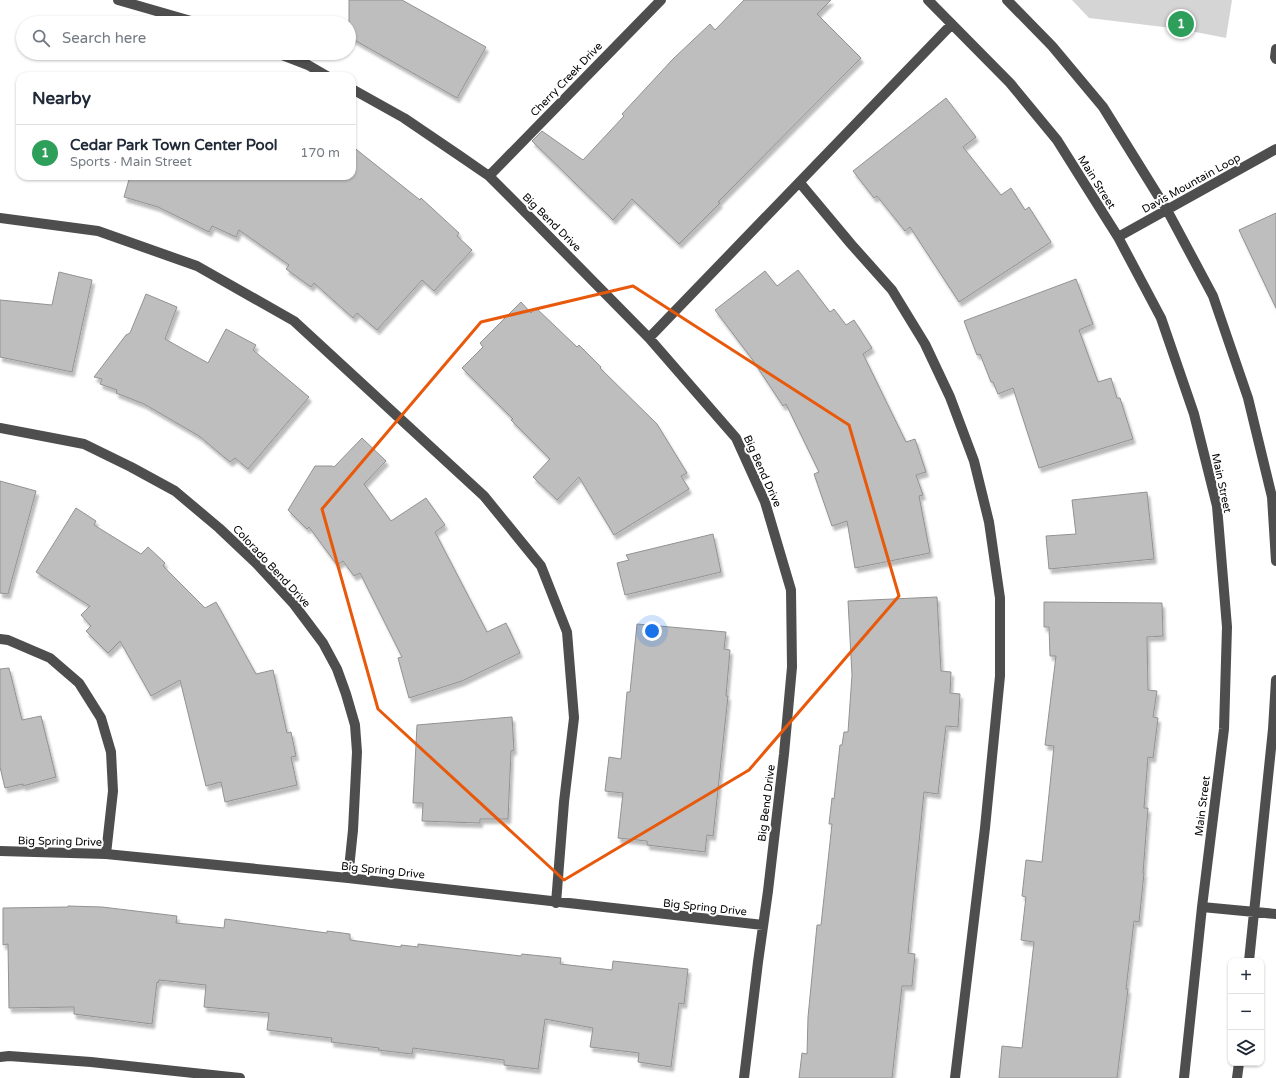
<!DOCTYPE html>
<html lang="en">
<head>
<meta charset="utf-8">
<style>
	:root { --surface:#fff; --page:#f2f2f3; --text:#1f2937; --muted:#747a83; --line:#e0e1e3; --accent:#7c3aed }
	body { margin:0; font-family:"Varela Round",sans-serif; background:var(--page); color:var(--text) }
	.controls { position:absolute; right:12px; bottom:12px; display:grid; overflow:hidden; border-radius:8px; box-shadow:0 1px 3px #0004 }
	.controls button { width:36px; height:36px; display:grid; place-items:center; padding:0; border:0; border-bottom:1px solid var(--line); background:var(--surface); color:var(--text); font:20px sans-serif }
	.you { position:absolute; left:652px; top:631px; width:14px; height:14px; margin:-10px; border:3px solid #fff; border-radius:50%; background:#1a73e8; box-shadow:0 0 0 6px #1a73e833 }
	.badge { display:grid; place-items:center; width:26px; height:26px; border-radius:50%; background:var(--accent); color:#fff; font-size:13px; font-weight:700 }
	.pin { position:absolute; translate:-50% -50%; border:2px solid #fff; box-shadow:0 1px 4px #0006 }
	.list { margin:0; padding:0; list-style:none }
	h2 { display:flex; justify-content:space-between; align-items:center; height:52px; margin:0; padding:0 16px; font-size:17px }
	h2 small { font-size:13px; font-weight:400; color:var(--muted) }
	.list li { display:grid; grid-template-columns:26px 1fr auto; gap:12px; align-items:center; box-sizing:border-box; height:56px; padding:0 16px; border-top:1px solid var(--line) }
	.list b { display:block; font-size:15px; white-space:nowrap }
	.list p { margin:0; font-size:13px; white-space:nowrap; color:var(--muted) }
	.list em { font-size:13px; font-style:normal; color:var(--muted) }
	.icon { flex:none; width:22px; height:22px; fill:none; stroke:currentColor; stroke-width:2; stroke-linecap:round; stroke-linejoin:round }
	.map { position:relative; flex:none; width:1276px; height:1078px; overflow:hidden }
	.search { position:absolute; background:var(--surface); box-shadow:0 1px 3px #0004; left:16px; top:16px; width:340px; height:44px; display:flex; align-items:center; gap:10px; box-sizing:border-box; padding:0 14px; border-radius:22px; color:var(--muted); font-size:15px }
	.panel { position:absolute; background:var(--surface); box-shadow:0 1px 3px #0004; left:16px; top:72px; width:340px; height:108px; border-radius:12px }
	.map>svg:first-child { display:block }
</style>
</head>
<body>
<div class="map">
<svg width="1276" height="1078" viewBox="0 0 1276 1078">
	<defs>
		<filter id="shadow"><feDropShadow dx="2.5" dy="4.5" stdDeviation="1" flood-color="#0004"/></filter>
	</defs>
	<rect width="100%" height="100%" fill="#fff"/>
	<!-- green -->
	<path fill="#d5d5d5" d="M1072,0h160l-6,38 -46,-9 -91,-11z"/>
	<!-- building -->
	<path fill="#bebebe" stroke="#929292" filter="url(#shadow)" d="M349,0h53l84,47 -29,51 -108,-61z
		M744,0h87l-14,14 44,44 -143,144 2,1 -41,41 -47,-45 -19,21 -81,-79 10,-10 41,29 41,-44 -2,-2 51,-55 37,-35 5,6z
		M946,98l30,39 -13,10 38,48 10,-7 14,22 4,-3 22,35 -92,60 -49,-75 -5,4 -28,-35 -3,2 -21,-27z
		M352,146l68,54 1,-2 38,35 -2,3 15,14 -38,41 -12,-11 -45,50 -20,-17 -4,5 -39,-35 -3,4 -25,-18 3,-4 -50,-35 -3,7 -24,-11 -3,6 -51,-25 -34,-10 6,-21h222z
		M1276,213v95l-37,-78z
		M798,270l32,42 4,-3 12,16 8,-5 18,28 -9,6 43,88 9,-3 11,33 -10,3 7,20 -4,1 11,57 -75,15 -8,-47 -15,5 -18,-52 5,-2 -33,-68 -3,2 -31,-47 -37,-49 50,-39 12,15z
		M59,272l33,8 -20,92 -72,-15v-57l52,5z
		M1076,279l17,45 -14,6 19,52 13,-4 6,20h3l13,41 -94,29 -26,-80 -15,6 -5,-12h-2l-11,-28 -3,1 -13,-34z
		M146,294l31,13 -12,32 43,24 18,-34 30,16 -3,5 56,47 -61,72 -13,-11 -5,4 -31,-26 -55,-32 -28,-11 1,-3 -17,-6 2,-5 -8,-2 32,-42 4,-2z
		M521,302l10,11 5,-5 41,39 2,-2 22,22 -1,1 57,56 30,49 -6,3 8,13 -75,46 -35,-58 -22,23 -24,-23 17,-18 -39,-39 2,-1 -51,-51 21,-21 -3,-4z
		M362,438l24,23 -22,23 27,37 35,-23 19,27 -10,7 52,100 19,-9 14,30 -58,28 -53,17 -11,-40 4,-1 -42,-84 -6,3 -11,-15 -6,4 -28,-38 -2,2 -19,-19 27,-44h17l2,1z
		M0,481l36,10 -28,103 -8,-1z
		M1147,492l7,67 -105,10 -3,-33 30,-2 -4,-34z
		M76,508l20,13 -2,4 47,29 7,-7 17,16 -2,3 42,42 11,-6 40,72 17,-4 14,63 4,-1 5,24 -5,1 6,28 -72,17 -4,-20 -15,4 -26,-106 -29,16 -31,-55 -12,12 -22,-22 5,-5 -10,-11 9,-9 -54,-34z
		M713,534l8,38 -96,23 -8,-32 12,-3 -3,-5z
		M937,597l4,74 10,1 -1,21 10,1 -2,33 -12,-1 -8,68 -14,-2 -16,161 7,1 -3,32h-10l-10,92h-93l3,-25 5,1 1,-37 9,-92h4l11,-101h-3l3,-26 2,1 6,-54h2l2,-13h4l4,-57 -4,-74z
		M1044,602l118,1 1,33 -16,1 1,53 9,1 -4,26 5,1 -5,40 -5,-1 -4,51h4l-5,65h1l-5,49 -5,-1 -8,68h2l-11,89h-118l3,-32 20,2 12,-106 -13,-2 5,-43 -4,-1 4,-36 16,2 12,-116 -9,-1 11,-89h-6l-1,-29h-5z
		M637,624l89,8 -2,17 6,1 -4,46h2l-15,140 -6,-1 -2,17 -58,-7v-4l-29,-3 5,-45 -18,-2 4,-34 12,2 6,-67h3z
		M9,668l13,52 19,-4 15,61 -33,9v-2l-18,4 -5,-21v-98z
		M512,717l2,33 -3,1 -3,68h-28v4l-58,-2 1,-18h-10l4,-78z
		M68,906l34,1 75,9 -1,7 48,5 1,-9 102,14v-2l23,3v6l51,7v-2l17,2v-3l103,12 1,-2 39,4 -1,6 52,6 1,-9 75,8 -4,35 -5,-1 -8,64 -33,-5 1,-9 -49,-6 3,-19 -48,-9 -7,50 -34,-4v-5l-91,-12 -1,6 -34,-4 1,-2 -48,-6 1,-4 -65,-8 2,-17 -65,-6 2,-22 -47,-5 -1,3 -1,-1 -5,42 -78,-10v-7l-65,1 -1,-64 -5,1v-37l65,-1z"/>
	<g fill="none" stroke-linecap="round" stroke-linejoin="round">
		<!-- minor -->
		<path stroke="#4e4e4e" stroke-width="10" d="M118,0l80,23
			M928,0l82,83 47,57 61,97 43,81 33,96 23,92 10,121 -3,102 -22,178 -18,171
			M1007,0l45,46 51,61 64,103 46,86 35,102 24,99 4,64
			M1276,49l-1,8 1,2
			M277,53l31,12 19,11
			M352,89l52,29 56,38 29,20 25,25 135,137 87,100 29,64 26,88 1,77 -8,87 -16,137 -10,71 -14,116
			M489,176l172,-176
			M800,183l51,61 41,46 33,54 25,53 24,64 15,61 11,76v78l-15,152 -30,250
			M0,218l98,13 99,35 97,55 190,175 57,70 26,66 7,86 -10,84 -8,101
			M1118,237l158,-88
			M649,338l303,-314
			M0,428l84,16 47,23 44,24 44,37 37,35 37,40 30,40 14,26 9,25 9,31 2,27 -4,78 -5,48
			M0,639l8,1 42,18 29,25 22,35 10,34 2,39 -7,63
			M0,851l106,3 242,24 415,47
			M1202,907l74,7
			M1249,961l24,-232 3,-49
			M0,1057l9,-1 82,6 149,16
			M1237,1078l2,-15"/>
	</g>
	<!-- marked area -->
	<path fill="none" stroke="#e8590c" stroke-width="3" stroke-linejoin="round" d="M633,286l216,139 50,171 -150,174 -185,110 -186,-171 -56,-200 159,-187z"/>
	<g text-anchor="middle" stroke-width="4" stroke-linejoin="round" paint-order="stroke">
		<!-- street labels -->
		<g font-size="11" fill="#000" stroke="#fff">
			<text transform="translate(566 79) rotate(-46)" y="4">Cherry Creek Drive</text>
			<text transform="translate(1097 182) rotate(58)" y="4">Main Street</text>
			<text transform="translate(1191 183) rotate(-29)" y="4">Davis Mountain Loop</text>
			<text transform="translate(552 222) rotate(45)" y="4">Big Bend Drive</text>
			<text transform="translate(763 471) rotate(66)" y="4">Big Bend Drive</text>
			<text transform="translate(1222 483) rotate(78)" y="4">Main Street</text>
			<text transform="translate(272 566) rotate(47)" y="4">Colorado Bend Drive</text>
			<text transform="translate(766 803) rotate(-83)" y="4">Big Bend Drive</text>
			<text transform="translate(1202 806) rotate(-83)" y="4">Main Street</text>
			<text transform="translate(60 841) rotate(1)" y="4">Big Spring Drive</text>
			<text transform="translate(383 870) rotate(6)" y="4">Big Spring Drive</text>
			<text transform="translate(705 907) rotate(6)" y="4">Big Spring Drive</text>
		</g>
	</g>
</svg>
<div class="controls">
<button>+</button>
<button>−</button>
<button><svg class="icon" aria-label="layers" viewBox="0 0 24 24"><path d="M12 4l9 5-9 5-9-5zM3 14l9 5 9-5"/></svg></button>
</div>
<div class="you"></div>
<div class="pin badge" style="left:1181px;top:24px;background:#2e9e5b">1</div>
<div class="search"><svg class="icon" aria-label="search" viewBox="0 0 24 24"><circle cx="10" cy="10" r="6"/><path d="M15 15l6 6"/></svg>Search here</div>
<section class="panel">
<h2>Nearby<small></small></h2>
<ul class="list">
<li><span class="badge" style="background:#2e9e5b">1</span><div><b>Cedar Park Town Center Pool</b><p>Sports · Main Street</p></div><em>170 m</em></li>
</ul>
</section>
</div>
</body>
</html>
